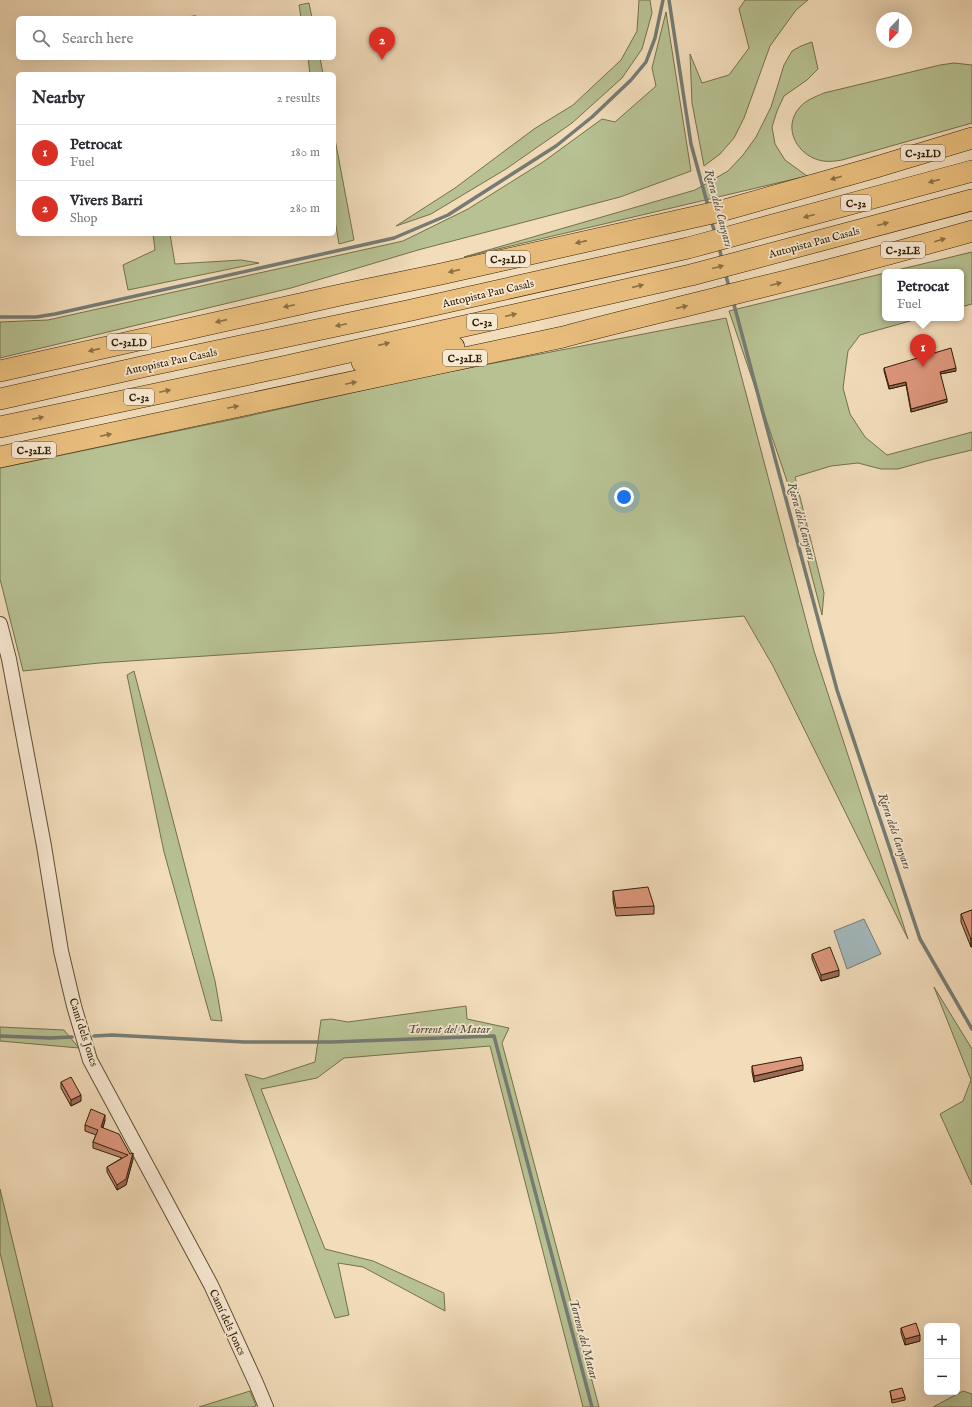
<!DOCTYPE html>
<html lang="en">
<head>
<meta charset="utf-8">
<style>
	:root { --surface:#fff; --page:#f7f7f7; --text:#2b2b33; --muted:#7c7c81; --line:#e1e1e2; --accent:#d93025 }
	body { margin:0; font-family:"IM FELL English",serif; background:var(--page); color:var(--text) }
	.controls { position:absolute; right:12px; bottom:12px; display:grid; overflow:hidden; border-radius:6px; box-shadow:0 4px 16px #0002 }
	.controls button { width:36px; height:36px; display:grid; place-items:center; padding:0; border:0; border-bottom:1px solid var(--line); background:var(--surface); color:var(--text); font:20px sans-serif }
	.compass { position:absolute; left:876px; top:12px; width:36px; height:36px; border-radius:50%; background:var(--surface); box-shadow:0 4px 16px #0002; rotate:203deg }
	.you { position:absolute; left:624px; top:497px; width:14px; height:14px; margin:-10px; border:3px solid #fff; border-radius:50%; background:#1a73e8; box-shadow:0 0 0 6px #1a73e833 }
	.badge { display:grid; place-items:center; width:26px; height:26px; border-radius:50%; background:var(--accent); color:#fff; font-size:13px; font-weight:700 }
	.pin { position:absolute; translate:-50% -33px; filter:drop-shadow(0 1px 2px #0008) }
	.pin::after { content:''; position:absolute; top:21px; width:14px; height:12px; background:inherit; clip-path:polygon(0 0,100% 0,50% 100%) }
	.popup { position:absolute; left:882px; top:269px; width:82px; height:52px; box-sizing:border-box; display:grid; place-content:center; border-radius:6px; background:var(--surface); filter:drop-shadow(0 1px 3px #0005); font-size:13px; white-space:nowrap; color:var(--muted) }
	.popup b { font-size:15px; color:var(--text) }
	.popup::after { content:''; position:absolute; left:50%; top:100%; margin-left:-8px; border:8px solid transparent; border-top-color:var(--surface) }
	.list { margin:0; padding:0; list-style:none }
	h2 { display:flex; justify-content:space-between; align-items:center; height:52px; margin:0; padding:0 16px; font-size:17px }
	h2 small { font-size:13px; font-weight:400; color:var(--muted) }
	.list li { display:grid; grid-template-columns:26px 1fr auto; gap:12px; align-items:center; box-sizing:border-box; height:56px; padding:0 16px; border-top:1px solid var(--line) }
	.list b { display:block; font-size:15px; white-space:nowrap }
	.list p { margin:0; font-size:13px; white-space:nowrap; color:var(--muted) }
	.list em { font-size:13px; font-style:normal; color:var(--muted) }
	.icon { flex:none; width:22px; height:22px; fill:none; stroke:currentColor; stroke-width:2; stroke-linecap:round; stroke-linejoin:round }
	.map { position:relative; flex:none; width:972px; height:1407px; overflow:hidden }
	.search { position:absolute; background:var(--surface); box-shadow:0 4px 16px #0002; left:16px; top:16px; width:320px; height:44px; display:flex; align-items:center; gap:10px; box-sizing:border-box; padding:0 14px; border-radius:6px; color:var(--muted); font-size:15px }
	.panel { position:absolute; background:var(--surface); box-shadow:0 4px 16px #0002; left:16px; top:72px; width:320px; height:164px; border-radius:6px }
	.map>svg:first-child { display:block }
</style>
</head>
<body>
<div class="map">
<svg width="972" height="1407" viewBox="0 0 972 1407">
	<rect width="100%" height="100%" fill="#f2dcba"/>
	<filter id="stains"><feTurbulence type="fractalNoise" baseFrequency=".005" numOctaves="4"/><feColorMatrix values="0 0 0 0 .2 0 0 0 0 .09 0 0 0 0 .02 0 0 0 .5 -.17"/></filter>
	<radialGradient id="worn" r=".72"><stop offset=".6" stop-color="#630" stop-opacity="0"/><stop offset="1" stop-color="#630" stop-opacity=".3"/></radialGradient>
	<!-- green -->
	<path fill="#b7c192" stroke="#74704c" d="M639,0h11l2,13 -10,36 -20,29 -50,45 -66,46 -75,45 -35,12 59,-38 79,-59 39,-24 48,-45 16,-29z
		M745,0h63l-12,10 -26,36 -26,72 -10,20 -14,16 -16,12 -12,-63 -2,-49 12,29 27,-8 20,-27 -10,-39z
		M309,3l3,15h-11l-2,-13z
		M666,12l25,159 -71,26 -202,53 -127,38 -291,70v-36l48,-2 355,-79 65,-32 75,-47 59,-43 13,3 41,-36 -4,-18z
		M812,42l6,27 -11,11 -23,16 -7,15 -5,16 3,17 10,16 22,16 -343,81 231,-67 33,-19 15,-16 13,-18 15,-30 13,-42 8,-14 9,-5z
		M308,58h12l3,16h-13z
		M954,63l18,2v58l-130,37c-6,1 -13,2 -19,1 -25,-4 -42,-33 -23,-54 6,-7 15,-10 24,-14l116,-28z
		M334,134l20,106 -15,4 -5,-29z
		M153,234h17l5,30 66,-4 18,3 -131,27 -5,-25 32,-15z
		M972,252v52l-11,3v-35h-72z
		M885,273v45h36l-61,17 -12,16 -5,37 7,26 15,23 22,18 85,-23v18l-42,10 -32,9h-17l-23,-6 -27,3 -36,11 29,116 -2,22 -35,-134 -58,-170z
		M726,318l88,333 94,288 -135,-273 -29,-50 -188,17 -457,30 -76,8 -23,-92v-111l244,-51 178,-40z
		M134,671l81,310 7,40 -11,-1 -47,-168 -37,-177z
		M934,987l38,62v136l-32,-71 23,-13 8,-21z
		M466,1006l1,13 42,9 -7,15 97,364h-16l-93,-361 -146,12 -27,20 -56,11 64,160 48,12 71,32 1,18 -82,-44 -25,-4 11,52 -14,3 -90,-244 18,5 52,-17 6,-42 10,-1 17,3z
		M0,1027l64,3 15,18 -79,-7z
		M0,1189l53,218h-16l-37,-154z
		M250,1391l6,15 -4,1h-53z
		M963,1391l9,3v13h-39z"/>
	<!-- water -->
	<path fill="#a2b8bc" stroke="#757b74" d="M864,919l17,35 -34,15 -13,-38z"/>
	<g fill="none" stroke-linecap="round" stroke-linejoin="round">
		<!-- stream -->
		<path stroke="#757b74" stroke-width="3.5" d="M669,0l22,144 17,62
			M711,220l4,13
			M719,247l3,13
			M725,272l4,15
			M733,301l104,389 83,249 52,90
			M0,317h36l19,-3 339,-76 54,-23 108,-69 36,-29 39,-37 15,-18 9,-24 8,-38
			M0,1036l50,2 22,-1
			M94,1036l18,-1 132,7h88l162,-6 98,371"/>
		<!-- minor casing -->
		<g stroke="#614f34" stroke-width="16">
			<path id="minor" d="M0,624l9,35 35,187 17,105 13,55 16,54 121,225 45,98 10,24"/>
		</g>
		<!-- highway casing -->
		<g stroke="#312007" stroke-width="22">
			<path id="highway" d="M362,362l92,-15
				M0,371l340,-76 101,-21 280,-63 152,-43 99,-30
				M0,399l146,-33 261,-55 281,-63 284,-77
				M0,427l278,-59 413,-93 281,-75
				M0,457l563,-120c58,-16 116,-29 174,-44 79,-19 157,-40 235,-62"/>
		</g>
		<!-- minor -->
		<use href="#minor" stroke="#f7e8d2" stroke-width="14"/>
		<!-- highway -->
		<use href="#highway" stroke="#e9be7d" stroke-width="21"/>
	</g>
	<!-- wall -->
	<path fill="#be826c" stroke="#312007" d="M884,368l72,3 -16,3 7,28 -36,10 -5,-27 -17,4 -5,-18z
		M613,891l41,15v8l-38,2 -3,-16z
		M972,910l-1,37 -10,-25v-8z
		M812,954l27,22 -18,5 -9,-22z
		M752,1066l51,4 -49,12 -2,-10z
		M61,1082l20,19 -10,5 -10,-18z
		M105,1120l-2,8 27,26 3,5 -7,26 -9,5 -10,-18v-5l15,-9 -29,-10v-6l3,-7 -11,-4v-6z
		M901,1328l19,13 -15,4 -4,-12z
		M890,1391l15,6v3l-13,3z"/>
	<!-- shaded-wall -->
	<path fill="#9b6a58" stroke="#312007" d="M956,368v3l-16,3v-2z
		M906,382v3l-17,4v-3z
		M947,399v3l-36,10v-3z
		M972,938v9h-1v-8z
		M839,970v6l-18,5v-6z
		M803,1065v5l-49,12v-6z
		M81,1095v6l-10,5v-6z
		M105,1115v5l-4,13v-6z
		M133,1153v6l-7,26 -9,5v-5z
		M920,1335v6l-15,4v-6z"/>
	<!-- building -->
	<path fill="#dd977d" stroke="#312007" d="M196,16v2h-11v-1z
		M951,348l5,20 -16,4 7,27 -36,10 -5,-27 -17,4 -5,-18z
		M648,887l6,19 -38,2 -3,-17z
		M972,910v28l-1,1 -10,-25z
		M830,947l9,23 -18,5 -9,-21z
		M801,1057l2,8 -49,11 -2,-10z
		M71,1077l10,18 -10,5 -10,-18z
		M91,1109l14,6 -4,12 18,7 11,20 3,-1 -7,26 -9,6 -10,-18 21,-12 -35,-13 5,-12 -13,-5z
		M916,1323l4,12 -15,4 -4,-11z
		M902,1388l3,9 -13,3 -2,-9z"/>
	<!-- one-way arrows -->
	<defs><path id="oneway-solid" d="M-6-.8H1V-3.2L6.5 0L1 3.2V.8H-6Z"/></defs>
	<g fill="#8d6f42">
		<use href="#oneway-solid" transform="translate(836 178) rotate(164)"/>
		<use href="#oneway-solid" transform="translate(934 181) rotate(165)"/>
		<use href="#oneway-solid" transform="translate(809 216) rotate(165)"/>
		<use href="#oneway-solid" transform="translate(883 224) rotate(-15)"/>
		<use href="#oneway-solid" transform="translate(940 240) rotate(-16)"/>
		<use href="#oneway-solid" transform="translate(581 242) rotate(167)"/>
		<use href="#oneway-solid" transform="translate(718 267) rotate(-15)"/>
		<use href="#oneway-solid" transform="translate(454 271) rotate(167)"/>
		<use href="#oneway-solid" transform="translate(776 284) rotate(-14)"/>
		<use href="#oneway-solid" transform="translate(638 286) rotate(-13)"/>
		<use href="#oneway-solid" transform="translate(289 306) rotate(168)"/>
		<use href="#oneway-solid" transform="translate(682 307) rotate(-13)"/>
		<use href="#oneway-solid" transform="translate(511 315) rotate(-13)"/>
		<use href="#oneway-solid" transform="translate(221 321) rotate(167)"/>
		<use href="#oneway-solid" transform="translate(341 325) rotate(168)"/>
		<use href="#oneway-solid" transform="translate(384 344) rotate(-13)"/>
		<use href="#oneway-solid" transform="translate(94 350) rotate(167)"/>
		<use href="#oneway-solid" transform="translate(351 383) rotate(-12)"/>
		<use href="#oneway-solid" transform="translate(165 391) rotate(-12)"/>
		<use href="#oneway-solid" transform="translate(233 407) rotate(-12)"/>
		<use href="#oneway-solid" transform="translate(38 418) rotate(-12)"/>
		<use href="#oneway-solid" transform="translate(106 435) rotate(-12)"/>
	</g>
	<g text-anchor="middle" stroke-width="3.5" stroke-linejoin="round" paint-order="stroke">
		<!-- shield labels -->
		<g fill="#f7e8d2" stroke="#6c5c44" stroke-width="1">
			<rect x="901" y="145" width="44" height="16" rx="3"/>
			<rect x="841" y="195" width="30" height="16" rx="3"/>
			<rect x="881" y="242" width="44" height="16" rx="3"/>
			<rect x="486" y="251" width="44" height="16" rx="3"/>
			<rect x="467" y="314" width="30" height="16" rx="3"/>
			<rect x="107" y="334" width="44" height="16" rx="3"/>
			<rect x="443" y="350" width="44" height="16" rx="3"/>
			<rect x="124" y="389" width="30" height="16" rx="3"/>
			<rect x="12" y="442" width="44" height="16" rx="3"/>
		</g>
		<g font-size="10" font-weight="bold" fill="#312007">
			<text x="923" y="157">C-32LD</text>
			<text x="856" y="207">C-32</text>
			<text x="903" y="254">C-32LE</text>
			<text x="508" y="263">C-32LD</text>
			<text x="482" y="326">C-32</text>
			<text x="129" y="346">C-32LD</text>
			<text x="465" y="362">C-32LE</text>
			<text x="139" y="401">C-32</text>
			<text x="34" y="454">C-32LE</text>
		</g>
		<!-- street labels -->
		<g font-size="11" fill="#312007" stroke="#f7e8d2">
			<text transform="translate(814 242) rotate(-15)" y="4">Autopista Pau Casals</text>
			<text transform="translate(488 293) rotate(-13)" y="4">Autopista Pau Casals</text>
			<text transform="translate(171 361) rotate(-12)" y="4">Autopista Pau Casals</text>
			<text transform="translate(84 1032) rotate(72)" y="4">Camí dels Joncs</text>
			<text transform="translate(228 1322) rotate(65)" y="4">Camí dels Joncs</text>
		</g>
		<!-- water labels -->
		<g font-size="12" font-style="italic" fill="#534e3d" stroke="#f7e8d2">
			<text transform="translate(719 208) rotate(75)" y="4">Riera dels Canyars</text>
			<text transform="translate(802 521) rotate(75)" y="4">Riera dels Canyars</text>
			<text transform="translate(895 831) rotate(71)" y="4">Riera dels Canyars</text>
			<text x="449" y="1033">Torrent del Matar</text>
			<text transform="translate(584 1339) rotate(75)" y="4">Torrent del Matar</text>
		</g>
	</g>
	<rect width="100%" height="100%" filter="url(#stains)"/>
	<rect width="100%" height="100%" fill="url(#worn)"/>
</svg>
<div class="controls">
<button>+</button>
<button>−</button>
</div>
<svg class="compass" viewBox="-18 -18 36 36"><path d="M0-13l5 13h-10z" fill="#e53935"/><path d="M0 13l5-13h-10z" fill="#7c7c81"/></svg>
<div class="you"></div>
<div class="pin badge" style="left:923px;top:367px">1</div>
<div class="popup"><b>Petrocat</b>Fuel</div>
<div class="pin badge" style="left:382px;top:60px">2</div>
<div class="search"><svg class="icon" aria-label="search" viewBox="0 0 24 24"><circle cx="10" cy="10" r="6"/><path d="M15 15l6 6"/></svg>Search here</div>
<section class="panel">
<h2>Nearby<small>2 results</small></h2>
<ul class="list">
<li><span class="badge">1</span><div><b>Petrocat</b><p>Fuel</p></div><em>180 m</em></li>
<li><span class="badge">2</span><div><b>Vivers Barri</b><p>Shop</p></div><em>280 m</em></li>
</ul>
</section>
</div>
</body>
</html>
